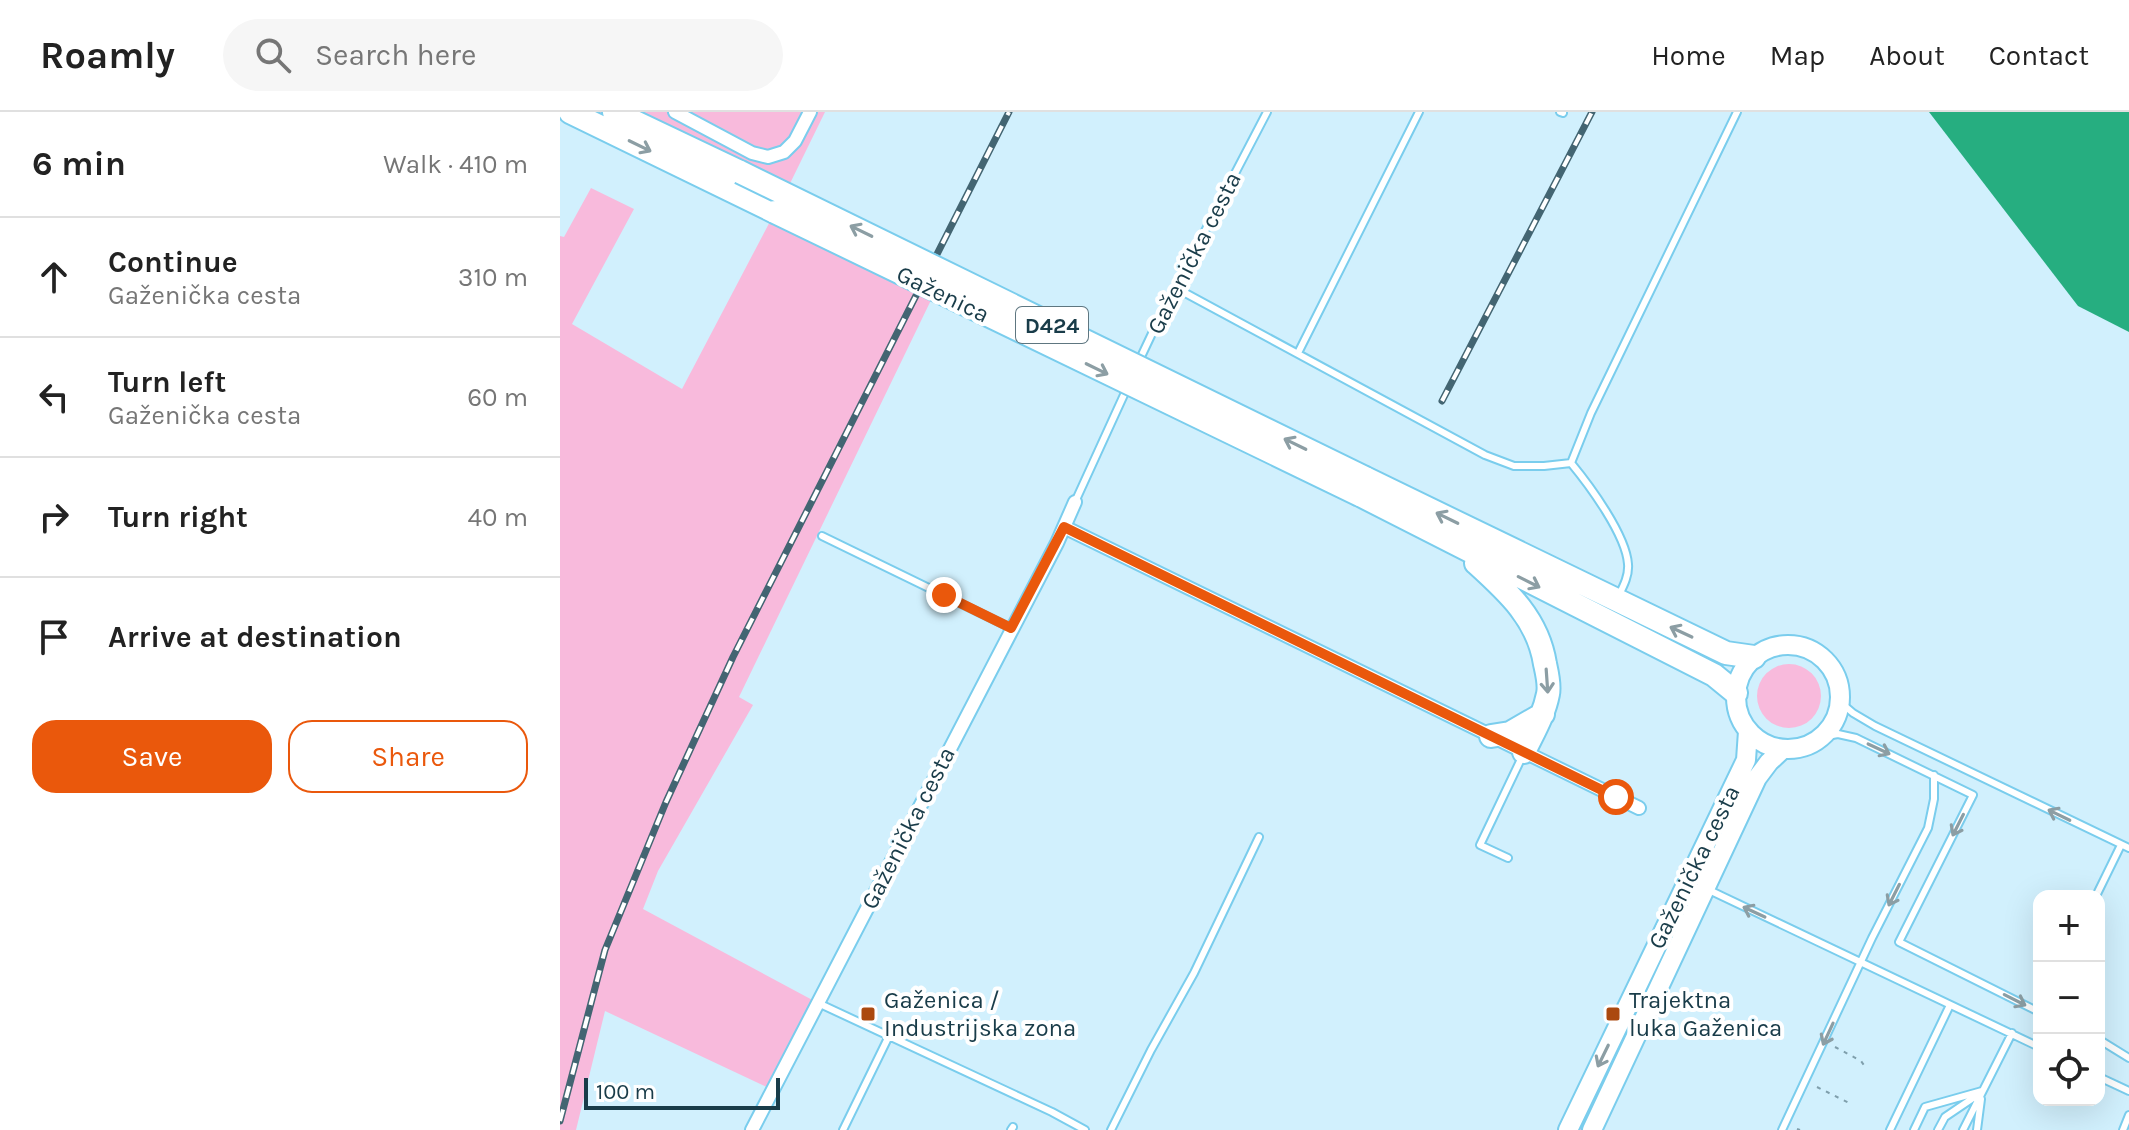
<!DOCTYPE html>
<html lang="en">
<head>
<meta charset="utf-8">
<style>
	:root { --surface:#fff; --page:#f6f6f6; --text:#222; --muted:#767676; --line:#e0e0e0; --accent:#ea580c }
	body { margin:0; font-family:Karla,sans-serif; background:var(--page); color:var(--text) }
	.controls { position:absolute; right:24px; bottom:24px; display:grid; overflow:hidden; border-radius:16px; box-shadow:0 8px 32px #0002 }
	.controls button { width:72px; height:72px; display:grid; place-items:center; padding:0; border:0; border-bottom:2px solid var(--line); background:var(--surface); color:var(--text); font:40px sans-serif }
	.scale { position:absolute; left:24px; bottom:20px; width:196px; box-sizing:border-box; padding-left:8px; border:4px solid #193c49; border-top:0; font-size:22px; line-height:28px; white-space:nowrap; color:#193c49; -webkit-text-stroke:6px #fff; paint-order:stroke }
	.stop { position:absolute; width:24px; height:24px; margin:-18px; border:6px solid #ea580c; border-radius:50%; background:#fff }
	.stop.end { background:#ea580c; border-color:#fff; box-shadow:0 2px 8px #0008 }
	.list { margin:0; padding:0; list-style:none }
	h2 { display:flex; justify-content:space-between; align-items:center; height:104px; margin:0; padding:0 32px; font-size:34px }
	h2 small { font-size:26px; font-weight:400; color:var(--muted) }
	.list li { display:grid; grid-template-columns:52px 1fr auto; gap:24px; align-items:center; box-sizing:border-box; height:120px; padding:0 32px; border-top:2px solid var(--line) }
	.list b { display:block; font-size:30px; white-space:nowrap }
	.list p { margin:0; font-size:26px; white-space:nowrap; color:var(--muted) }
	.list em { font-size:26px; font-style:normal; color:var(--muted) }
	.actions { display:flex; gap:16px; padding:24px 32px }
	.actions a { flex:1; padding:18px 0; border:2px solid var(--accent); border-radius:24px; text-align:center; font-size:28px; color:var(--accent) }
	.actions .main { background:var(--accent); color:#fff }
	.icon { flex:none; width:44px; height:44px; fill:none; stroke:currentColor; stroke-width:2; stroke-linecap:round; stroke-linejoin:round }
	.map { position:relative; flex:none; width:1569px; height:1018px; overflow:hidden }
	header { display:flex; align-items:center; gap:48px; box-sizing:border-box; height:112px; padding:0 40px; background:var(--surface); border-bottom:2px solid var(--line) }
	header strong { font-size:38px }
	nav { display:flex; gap:44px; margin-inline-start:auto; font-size:28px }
	.search { width:560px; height:72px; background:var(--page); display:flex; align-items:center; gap:20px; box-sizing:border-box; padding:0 28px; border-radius:44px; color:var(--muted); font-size:30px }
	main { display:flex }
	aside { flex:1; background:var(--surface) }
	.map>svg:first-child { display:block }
</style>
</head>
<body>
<header>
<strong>Roamly</strong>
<div class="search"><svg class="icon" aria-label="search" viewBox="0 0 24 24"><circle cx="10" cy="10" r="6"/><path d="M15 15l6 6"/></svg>Search here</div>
<nav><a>Home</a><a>Map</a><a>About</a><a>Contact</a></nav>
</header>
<main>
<aside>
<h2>6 min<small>Walk · 410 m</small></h2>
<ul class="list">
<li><svg class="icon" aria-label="ahead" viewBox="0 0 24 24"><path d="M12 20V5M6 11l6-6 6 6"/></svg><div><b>Continue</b><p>Gaženička cesta</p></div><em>310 m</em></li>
<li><svg class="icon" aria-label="left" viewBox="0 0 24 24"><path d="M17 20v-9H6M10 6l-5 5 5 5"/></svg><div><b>Turn left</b><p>Gaženička cesta</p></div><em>60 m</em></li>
<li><svg class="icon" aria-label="right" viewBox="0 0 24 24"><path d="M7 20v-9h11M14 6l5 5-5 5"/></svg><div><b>Turn right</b></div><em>40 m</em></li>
<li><svg class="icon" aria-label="arrive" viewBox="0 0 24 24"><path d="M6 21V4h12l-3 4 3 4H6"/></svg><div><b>Arrive at destination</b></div></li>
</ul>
<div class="actions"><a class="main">Save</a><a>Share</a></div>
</aside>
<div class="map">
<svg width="1569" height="1018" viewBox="0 0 1569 1018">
	<rect width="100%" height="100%" fill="#d1f0fd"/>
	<!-- green -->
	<path fill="#f8badc" d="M10,0h255l-49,100 157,84 -194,401 14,8 -95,166 -15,38 175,94 -45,87 -168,-79 -29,119h-16v-894l4,1 27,-49 43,21 -62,115 110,65 93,-177z
		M1197 584a32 32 0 1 1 64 0a32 32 0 1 1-64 0Z
		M1118,811l5,2 -99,205h-6z"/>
	<!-- water -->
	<path fill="#26ae80" d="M1369,0h200v220l-51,-26z"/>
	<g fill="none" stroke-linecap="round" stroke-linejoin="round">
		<!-- service casing -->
		<g stroke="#7acded" stroke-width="10">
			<path id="service" d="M1000,0l3,1
				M616,176l309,167 29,11h30l27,-3c19,23 55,72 57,101 1,11 -4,21 -9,31
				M738,241l121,-241
				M579,249l17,-36 111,-213
				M1011,351l20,-50 146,-301
				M515,390l53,-116
				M262,424l189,92
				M1280,590l13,11 22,13 254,122
				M1261,625l17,-3 18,4 117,57 -74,147 140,70
				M948,746l-28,-13 42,-88
				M1149,778l328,156
				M1536,784l25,-51
				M258,891l234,109 33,18
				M1543,930l26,16
				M1539,965l30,14
				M283,1018l46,-94
				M451,1018l2,-3
				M551,1018l40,-80 43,-77 65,-136
				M1222,1018l90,-192 56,-110 6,-29v-24
				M1330,1018l60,-125
				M1354,1018l11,-23 57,-16
				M1378,1018l7,-13 31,-21
				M1403,1018l49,-97
				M1417,1018l4,-31
				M1563,1018l6,-15"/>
		</g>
		<!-- minor casing -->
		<g stroke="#7acded" stroke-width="16">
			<path id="minor" d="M115,0l77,41 16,4 16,-5 11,-11 15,-29
				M504,415l575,281
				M192,1018l305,-587 18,-41"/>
		</g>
		<!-- secondary casing -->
		<g stroke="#7acded" stroke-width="22">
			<path id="secondary" d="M1176 585a52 52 0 1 1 104 0a52 52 0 1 1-104 0Z
				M1008,1018l178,-370 2,-29
				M1032,1018l165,-352 12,-16 14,-13"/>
		</g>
		<!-- trunk casing -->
		<g stroke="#7acded" stroke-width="26">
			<path id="trunk" d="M10,0l205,100
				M54,0l126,60
				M805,366l361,175 28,4
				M800,383l354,180 22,18
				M916,451c32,29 62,56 69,101 2,9 5,21 3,30 -4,21 -15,39 -24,58
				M931,624l19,-3 33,-19"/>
		</g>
		<!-- path -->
		<path stroke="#7f9fac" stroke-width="2" stroke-dasharray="4 6" stroke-linecap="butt" d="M1275,935l26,14 5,7
			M1257,975l32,16
			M1237,1017l3,1"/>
		<!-- service -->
		<use href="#service" stroke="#fff" stroke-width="6"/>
		<!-- minor -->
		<use href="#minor" stroke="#fff" stroke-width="12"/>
		<!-- secondary -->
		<use href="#secondary" stroke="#fff" stroke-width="18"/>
		<!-- trunk -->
		<use href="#trunk" stroke="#fff" stroke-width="22"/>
		<!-- rail casing -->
		<g stroke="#436572" stroke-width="7">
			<path id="rail" d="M882,289l150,-289
				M0,1009l45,-171 61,-148 67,-145 276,-545"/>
		</g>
		<!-- rail -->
		<use href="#rail" stroke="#fff" stroke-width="4" stroke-dasharray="12" stroke-linecap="butt"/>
		<!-- trunk-bridge casing -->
		<g stroke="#7acded" stroke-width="26" stroke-linecap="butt">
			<path id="trunk-bridge" d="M180,60l625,306
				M215,100l585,283"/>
		</g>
		<!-- trunk-bridge -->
		<use href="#trunk-bridge" stroke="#fff" stroke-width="22"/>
	</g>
	<!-- one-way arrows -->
	<defs><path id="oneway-shaft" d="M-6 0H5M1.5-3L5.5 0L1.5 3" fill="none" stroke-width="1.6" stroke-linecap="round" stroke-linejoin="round" transform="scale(2)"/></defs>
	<g stroke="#8c9ea4">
		<use href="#oneway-shaft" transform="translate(80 34) rotate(26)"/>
		<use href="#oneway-shaft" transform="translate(301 119) rotate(-154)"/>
		<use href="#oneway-shaft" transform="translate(537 257) rotate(26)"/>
		<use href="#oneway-shaft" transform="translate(735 332) rotate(-154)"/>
		<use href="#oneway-shaft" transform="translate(887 406) rotate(-154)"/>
		<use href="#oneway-shaft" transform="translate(969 470) rotate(27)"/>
		<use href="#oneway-shaft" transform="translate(1121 520) rotate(-155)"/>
		<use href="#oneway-shaft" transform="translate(987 569) rotate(86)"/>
		<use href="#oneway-shaft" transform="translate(1319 637) rotate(25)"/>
		<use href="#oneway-shaft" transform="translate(1499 703) rotate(-154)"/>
		<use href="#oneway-shaft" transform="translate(1398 713) rotate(117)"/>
		<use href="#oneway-shaft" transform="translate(1334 783) rotate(117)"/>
		<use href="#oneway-shaft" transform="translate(1194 800) rotate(-155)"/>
		<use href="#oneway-shaft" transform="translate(1455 888) rotate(27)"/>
		<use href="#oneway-shaft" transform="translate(1268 922) rotate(115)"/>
		<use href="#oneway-shaft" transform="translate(1043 944) rotate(116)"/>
	</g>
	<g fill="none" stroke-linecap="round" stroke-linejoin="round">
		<!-- route -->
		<path stroke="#ea580c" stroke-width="10" d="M384,483l67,33 53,-101 552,270"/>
	</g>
	<!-- markers -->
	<g fill="#ab490f" stroke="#fff" stroke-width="3">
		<rect x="300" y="894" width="16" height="16" rx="4"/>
		<rect x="1045" y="894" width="16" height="16" rx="4"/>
	</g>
	<g text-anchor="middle" stroke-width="8" stroke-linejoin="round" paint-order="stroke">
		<!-- shield labels -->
		<rect fill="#fff" stroke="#5e7680" stroke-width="2" x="456" y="195" width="72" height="36" rx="6"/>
		<g font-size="22" font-weight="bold" fill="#193c49">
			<text x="492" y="221">D424</text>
		</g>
		<!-- street labels -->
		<g font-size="24" fill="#193c49" stroke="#fff">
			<text transform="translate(634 141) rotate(-63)" y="8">Gaženička cesta</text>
			<text transform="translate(383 182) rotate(26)" y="8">Gaženica</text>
			<text transform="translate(348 716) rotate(-63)" y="8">Gaženička cesta</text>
			<text transform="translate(1134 755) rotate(-64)" y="8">Gaženička cesta</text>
		</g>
		<!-- poi labels -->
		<g font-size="24" fill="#193c49" stroke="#fff" text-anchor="start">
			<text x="324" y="896">Gaženica /<tspan x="324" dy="28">Industrijska zona</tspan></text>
			<text x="1069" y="896">Trajektna<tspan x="1069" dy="28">luka Gaženica</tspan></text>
		</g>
	</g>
</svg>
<div class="controls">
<button>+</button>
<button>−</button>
<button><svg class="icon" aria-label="locate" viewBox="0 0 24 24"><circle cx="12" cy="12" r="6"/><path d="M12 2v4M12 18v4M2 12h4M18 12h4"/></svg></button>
</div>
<div class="scale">100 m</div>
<div class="stop" style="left:1056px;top:685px"></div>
<div class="stop end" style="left:384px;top:483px"></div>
</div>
</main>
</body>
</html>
